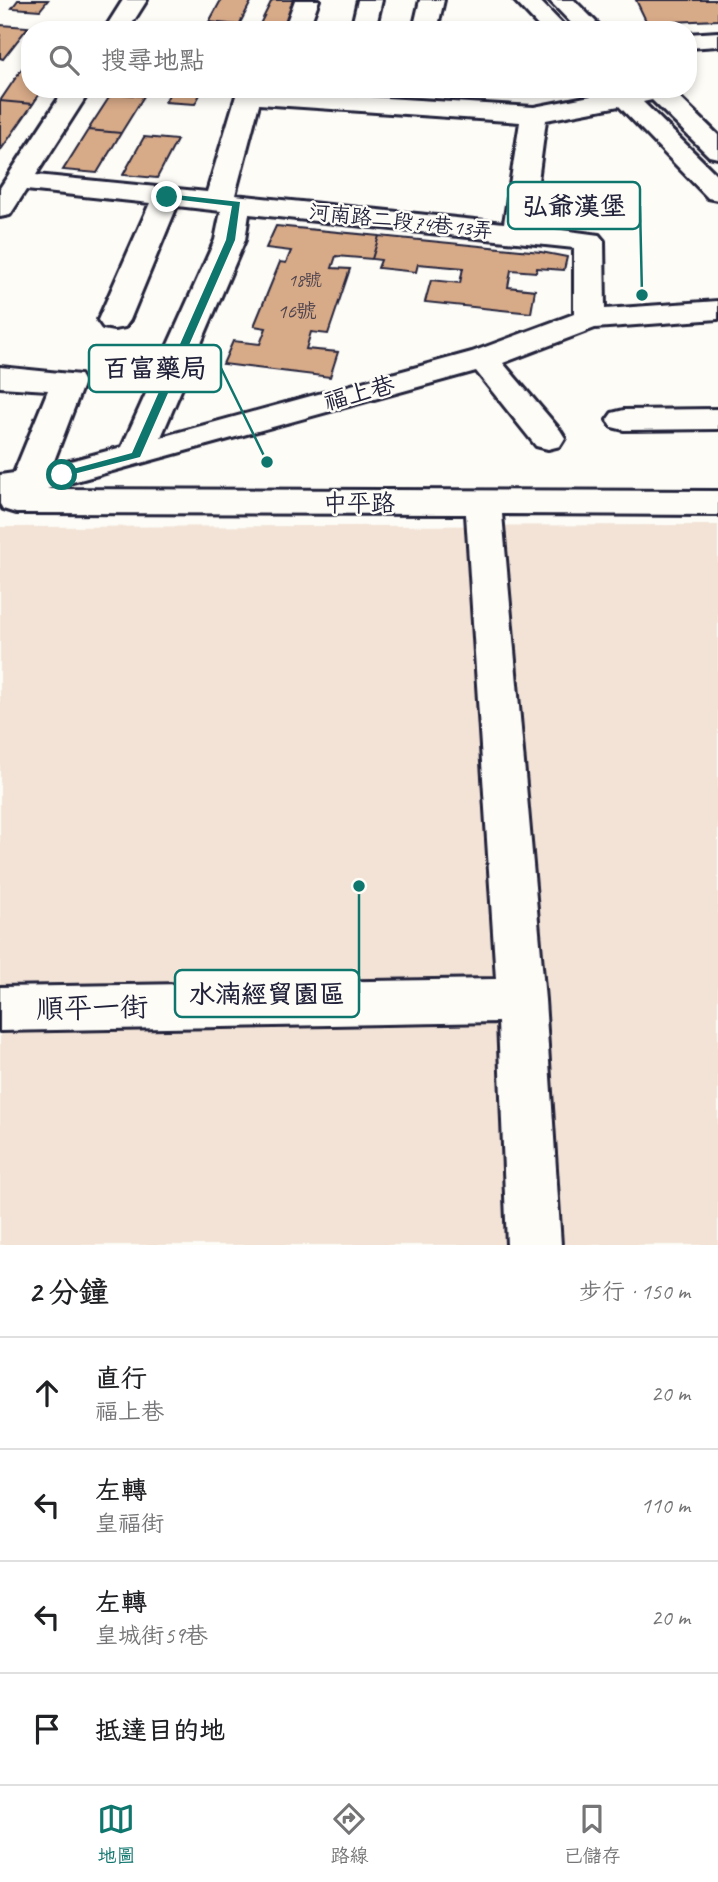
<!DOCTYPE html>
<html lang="zh-TW">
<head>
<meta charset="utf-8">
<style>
	:root { --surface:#fff; --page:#f6f6f6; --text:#202124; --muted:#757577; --line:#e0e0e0; --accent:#0f766e }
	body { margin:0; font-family:Caveat,"LXGW WenKai TC",sans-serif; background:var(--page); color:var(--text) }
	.stop { position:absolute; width:21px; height:21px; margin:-16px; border:5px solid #0f766e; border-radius:50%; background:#fff }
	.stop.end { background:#0f766e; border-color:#fff; box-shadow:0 2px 7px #0008 }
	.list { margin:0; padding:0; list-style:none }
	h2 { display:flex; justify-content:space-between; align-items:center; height:91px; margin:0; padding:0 28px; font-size:30px }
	h2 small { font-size:23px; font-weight:400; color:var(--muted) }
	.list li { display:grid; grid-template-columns:46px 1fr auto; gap:21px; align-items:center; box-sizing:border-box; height:112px; padding:0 28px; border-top:2px solid var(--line) }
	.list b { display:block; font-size:26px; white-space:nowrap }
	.list p { margin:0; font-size:23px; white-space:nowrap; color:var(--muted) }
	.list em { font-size:23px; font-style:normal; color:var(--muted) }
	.icon { flex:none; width:38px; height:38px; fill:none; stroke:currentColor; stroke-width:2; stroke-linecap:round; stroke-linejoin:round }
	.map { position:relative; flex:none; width:718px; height:1245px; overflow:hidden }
	.search { position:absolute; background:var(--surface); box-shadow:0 4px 10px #0003; left:21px; right:21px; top:21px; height:77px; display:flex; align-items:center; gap:18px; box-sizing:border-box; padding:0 24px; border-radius:28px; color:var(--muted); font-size:26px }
	.sheet { height:539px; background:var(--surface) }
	nav { display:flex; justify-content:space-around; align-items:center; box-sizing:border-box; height:98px; border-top:2px solid var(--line); background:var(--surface); font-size:19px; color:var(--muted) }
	nav a { display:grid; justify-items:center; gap:4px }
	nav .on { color:var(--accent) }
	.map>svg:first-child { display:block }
</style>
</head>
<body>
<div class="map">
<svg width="718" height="1245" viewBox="0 0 718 1245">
	<rect width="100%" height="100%" fill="#fdfcf7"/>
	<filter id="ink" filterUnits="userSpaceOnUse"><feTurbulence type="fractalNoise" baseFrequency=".0143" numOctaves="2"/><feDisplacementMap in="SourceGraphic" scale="14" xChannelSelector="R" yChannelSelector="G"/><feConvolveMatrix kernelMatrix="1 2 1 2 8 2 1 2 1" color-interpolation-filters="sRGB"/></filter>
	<g filter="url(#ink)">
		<!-- built -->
		<path fill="#f2e3d6" d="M718,525v720h-718v-718z"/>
		<!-- building -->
		<path fill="#d7aa88" stroke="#22223b" stroke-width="2" d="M18,0h30l-8,10 -28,-2z
			M221,0h31l-13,25 -30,-3z
			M272,0h29l-14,30 -29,-2z
			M636,0h82v20l-71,3z
			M0,25l28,2 -25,32 -3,-1z
			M29,58l1,31h13l-10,15 -33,-3z
			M114,89h34l-4,7 -32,-3z
			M172,89h31l-8,15 -30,-2z
			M112,93l32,3 -23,37 -33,-3z
			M0,101l33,3 -33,47z
			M88,130l33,3 -24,40 -34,-3z
			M144,137l33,3 -20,38 -34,-3z
			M276,226l103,10 -7,23 -36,-3 -4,12 18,1 -22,65 -17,-2 -5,17 32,3 -8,25 -107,-13 10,-23 27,3 6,-16 -12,-2 26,-64 6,1 5,-12 -25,-3z
			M379,236l162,16 26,5 -3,13 -27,-2 -1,4 -25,-2 -3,17 27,3 -4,23 -106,-11 6,-22 29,3 3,-15 -45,-4 -2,8 -38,-4 3,-8 -9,-1z"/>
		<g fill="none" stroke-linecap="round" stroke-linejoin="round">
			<!-- minor casing -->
			<g stroke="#22223b" stroke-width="6">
				<path id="minor" d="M123,0h24l-19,30h-24z
					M295,0h24l-11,30h-24z
					M358,0h24l-7,30h-24z
					M420,0h24l-7,30h-24z
					M514,0h25l29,30h-26z
					M549,0h25l30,30h-26z
					M718,32v14l-30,2v-14z
					M65,89h26l-55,86 171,17 31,-103 296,18 72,-14 -3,-4h68l47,46v23l-9,-2 -57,-56 -9,2 75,74v24l-10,-2 -89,-92 -73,14 -14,106 67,9 5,6 1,68 113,-8v18l-123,9 -92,35 57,67 5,8 -5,8 -12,3 -12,-3 -60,-75 -429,118 671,2v24l-216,-1 43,486 16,245h-54l-9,-223 -498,9v-44l496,-8 -30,-465 -450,-1 -13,-4 -3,-5v-29l14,-2 34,-83 -48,-3v-20l80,8 4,7 -32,84 70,-19 93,-207 6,-29 -44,-5 -47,114 -5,7 -11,2 -11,-2 -5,-7 52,-117 -124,-13 -16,25 -10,2v-29zM259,104l261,18 -16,101 -269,-28zM249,214l325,34v66l-102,38 -311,85 84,-197z
					M718,409v20l-94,1 -12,-3 -5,-7 5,-7 12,-3z"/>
			</g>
			<!-- minor -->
			<use href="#minor" fill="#fdfcf7" fill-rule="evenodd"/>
		</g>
	</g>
	<!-- route -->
	<path fill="#0f766e" d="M167,194l73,8 -5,38 -95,217 -82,21v-5l74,-20 94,-213 6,-34 -68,-8z"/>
	<g text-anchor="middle" stroke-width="5" stroke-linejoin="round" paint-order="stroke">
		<!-- far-number labels -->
		<g font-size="18" fill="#4f444e">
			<text x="305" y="286">18號</text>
		</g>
		<!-- far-street labels -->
		<g font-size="21" fill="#22223b" stroke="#fdfcf7">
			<text transform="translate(401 221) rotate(6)" y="7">河南路二段74巷13弄</text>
		</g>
		<!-- number labels -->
		<g font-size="21" fill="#4f444e">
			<text x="297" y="318">16號</text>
		</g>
		<!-- street labels -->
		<g font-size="24" fill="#22223b" stroke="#fdfcf7">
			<text transform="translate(359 393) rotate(-15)" y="8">福上巷</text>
			<text x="359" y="511">中平路</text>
		</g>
		<!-- near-street labels -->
		<g font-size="28" fill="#22223b" stroke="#fdfcf7">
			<text transform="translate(92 1007) rotate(-1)" y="10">順平一街</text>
		</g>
	</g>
	<!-- callouts -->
	<path fill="none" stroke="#0f766e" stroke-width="2.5" d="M642 295L640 206M267 462L221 368M359 886L359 993"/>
	<g fill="#0f766e" stroke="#fdfcf7" stroke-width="2.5">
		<circle cx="642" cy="295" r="7"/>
		<circle cx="267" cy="462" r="7"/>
		<circle cx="359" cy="886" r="7"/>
	</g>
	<g fill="#fdfcf7" stroke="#0f766e" stroke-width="2.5">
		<rect x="508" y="182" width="132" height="47" rx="7"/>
		<rect x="89" y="345" width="132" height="47" rx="7"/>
		<rect x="175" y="970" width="184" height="47" rx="7"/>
	</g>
	<g font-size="26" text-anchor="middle" font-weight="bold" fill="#22223b">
		<text x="574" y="215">弘爺漢堡</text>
		<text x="155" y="377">百富藥局</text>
		<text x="267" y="1003">水湳經貿園區</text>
	</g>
</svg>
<div class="stop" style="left:62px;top:475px"></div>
<div class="stop end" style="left:167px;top:197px"></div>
<div class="search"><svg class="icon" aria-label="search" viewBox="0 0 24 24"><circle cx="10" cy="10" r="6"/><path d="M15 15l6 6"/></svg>搜尋地點</div>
</div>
<section class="sheet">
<h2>2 分鐘<small>步行 · 150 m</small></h2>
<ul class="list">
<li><svg class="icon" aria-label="ahead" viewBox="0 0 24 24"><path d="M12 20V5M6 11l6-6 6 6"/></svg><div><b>直行</b><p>福上巷</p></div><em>20 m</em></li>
<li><svg class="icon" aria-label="left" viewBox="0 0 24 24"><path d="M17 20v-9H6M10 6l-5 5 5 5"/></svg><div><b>左轉</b><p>皇福街</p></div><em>110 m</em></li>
<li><svg class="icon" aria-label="left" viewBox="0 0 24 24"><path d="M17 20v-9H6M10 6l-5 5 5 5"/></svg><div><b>左轉</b><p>皇城街59巷</p></div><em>20 m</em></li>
<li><svg class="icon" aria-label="arrive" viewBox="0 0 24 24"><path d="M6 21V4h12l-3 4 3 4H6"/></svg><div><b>抵達目的地</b></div></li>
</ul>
</section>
<nav>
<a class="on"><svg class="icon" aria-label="map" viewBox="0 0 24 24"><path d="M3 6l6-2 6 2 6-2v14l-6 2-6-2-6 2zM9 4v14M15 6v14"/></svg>地圖</a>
<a><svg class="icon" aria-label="directions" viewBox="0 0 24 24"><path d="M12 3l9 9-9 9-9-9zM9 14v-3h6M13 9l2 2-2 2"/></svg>路線</a>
<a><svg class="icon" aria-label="saved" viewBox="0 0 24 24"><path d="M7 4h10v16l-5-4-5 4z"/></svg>已儲存</a>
</nav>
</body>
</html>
